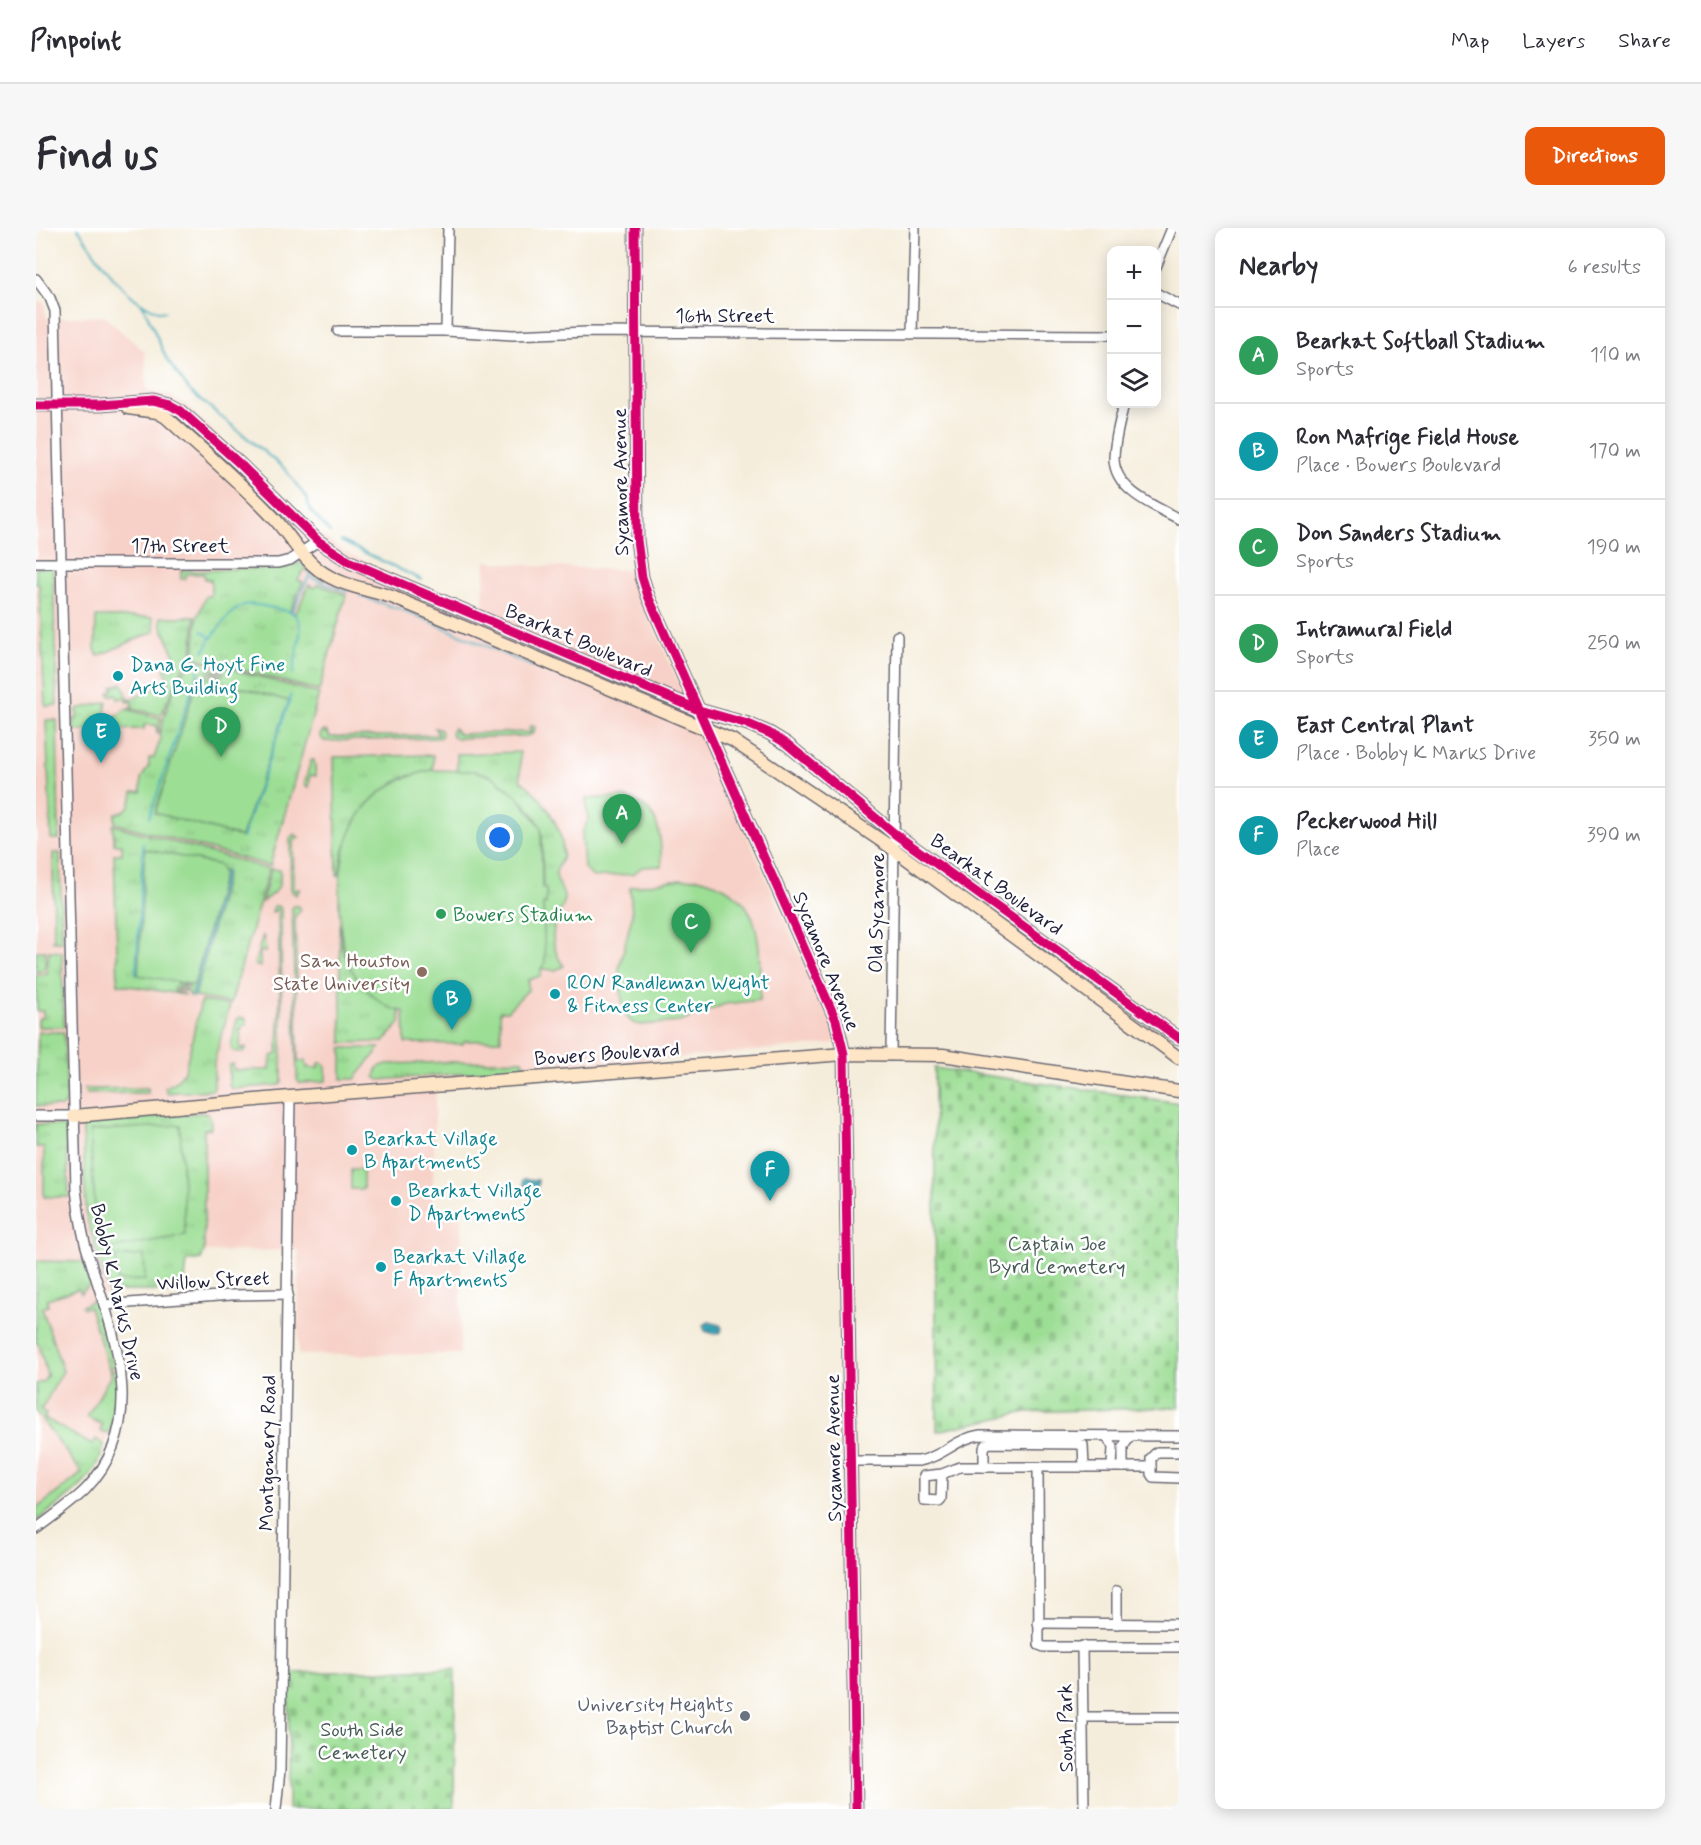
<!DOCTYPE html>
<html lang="en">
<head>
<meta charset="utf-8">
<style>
  body { margin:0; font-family:Mynerve,sans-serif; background:#f7f7f7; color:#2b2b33 }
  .controls { position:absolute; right:18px; top:18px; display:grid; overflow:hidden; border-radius:12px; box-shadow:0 3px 15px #0003 }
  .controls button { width:54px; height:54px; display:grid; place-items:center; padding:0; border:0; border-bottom:2px solid #e1e1e2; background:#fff; color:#2b2b33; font:30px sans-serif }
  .you { position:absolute; left:464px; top:610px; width:21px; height:21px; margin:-15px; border:4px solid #fff; border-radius:50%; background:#1a73e8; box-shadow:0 0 0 9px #1a73e833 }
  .badge { display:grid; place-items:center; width:39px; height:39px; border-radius:50%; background:#ea580c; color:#fff; font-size:20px; font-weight:700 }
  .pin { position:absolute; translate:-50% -50px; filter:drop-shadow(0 2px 3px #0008) }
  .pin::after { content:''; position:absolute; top:32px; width:21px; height:18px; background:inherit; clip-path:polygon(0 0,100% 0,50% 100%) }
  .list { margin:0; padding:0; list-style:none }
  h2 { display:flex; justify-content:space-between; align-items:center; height:78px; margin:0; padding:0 24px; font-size:26px }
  h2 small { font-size:20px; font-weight:400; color:#7c7c81 }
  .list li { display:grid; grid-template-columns:39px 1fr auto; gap:18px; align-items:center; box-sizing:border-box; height:96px; padding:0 24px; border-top:2px solid #e1e1e2 }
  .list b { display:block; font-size:22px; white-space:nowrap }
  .list p { margin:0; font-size:20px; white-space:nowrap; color:#7c7c81 }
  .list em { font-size:20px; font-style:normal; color:#7c7c81 }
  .icon { flex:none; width:33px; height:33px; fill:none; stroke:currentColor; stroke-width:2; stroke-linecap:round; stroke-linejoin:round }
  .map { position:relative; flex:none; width:1143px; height:1581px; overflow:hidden; border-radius:12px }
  header { display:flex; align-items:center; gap:36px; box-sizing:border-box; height:84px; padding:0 30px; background:#fff; border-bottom:2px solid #e1e1e2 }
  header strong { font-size:28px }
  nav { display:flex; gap:33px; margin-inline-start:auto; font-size:21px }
  .intro { display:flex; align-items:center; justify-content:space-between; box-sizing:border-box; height:144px; padding:0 36px }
  h1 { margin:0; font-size:42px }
  .button { padding:15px 27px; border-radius:12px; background:#ea580c; color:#fff; font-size:21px; font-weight:700 }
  main { display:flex; gap:36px; padding:0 36px }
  aside { flex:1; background:#fff; border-radius:12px; box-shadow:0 3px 15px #0003 }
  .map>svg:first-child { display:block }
  .built { fill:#f7d1c7 }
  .grass { fill:url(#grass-tufts); stroke:#608068; stroke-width:1.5 }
  .cemetery { fill:url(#cemetery-stones); stroke:#608068; stroke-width:1.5 }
  .pitch { fill:#9dde95; stroke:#608068; stroke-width:1.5 }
  .water { fill:url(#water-waves); stroke:#30667c; stroke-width:1.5 }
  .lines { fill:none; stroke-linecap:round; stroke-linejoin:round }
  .stream { stroke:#3daabc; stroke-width:2 }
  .street-casing { stroke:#6c6973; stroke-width:12 }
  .secondary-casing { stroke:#6c6973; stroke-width:15 }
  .street { stroke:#fff; stroke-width:9 }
  .secondary { stroke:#fde5c5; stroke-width:12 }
  .cycleway-casing { stroke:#fff; stroke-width:13 }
  .cycleway { stroke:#d6006c; stroke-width:9 }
  .culture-dot { fill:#0f9aa8; stroke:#fff; stroke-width:2 }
  .leisure-dot { fill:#2e9e5b; stroke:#fff; stroke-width:2 }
  .education-dot { fill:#8d6e63; stroke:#fff; stroke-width:2 }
  .worship-dot { fill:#6b7280; stroke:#fff; stroke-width:2 }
  .labels { text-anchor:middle; stroke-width:5; stroke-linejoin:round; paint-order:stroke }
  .street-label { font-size:20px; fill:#22223b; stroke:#fff }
  .culture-label { font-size:20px; fill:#0d838f; stroke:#fff; text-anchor:start }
  .leisure-label { font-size:20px; fill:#27864d; stroke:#fff; text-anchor:start }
  .education-label { font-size:20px; fill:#785e54; stroke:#fff; text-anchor:end }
  .park-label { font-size:20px; fill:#475a56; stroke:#fff }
  .worship-label { font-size:20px; fill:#5b616d; stroke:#fff; text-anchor:end }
</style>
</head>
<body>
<header>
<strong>Pinpoint</strong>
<nav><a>Map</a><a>Layers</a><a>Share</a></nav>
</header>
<div class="intro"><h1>Find us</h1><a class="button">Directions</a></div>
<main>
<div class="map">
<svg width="1143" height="1581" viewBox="0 0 1143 1581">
  <defs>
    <pattern id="grass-tufts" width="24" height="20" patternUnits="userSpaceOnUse" patternTransform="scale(1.5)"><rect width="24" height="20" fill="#9dde95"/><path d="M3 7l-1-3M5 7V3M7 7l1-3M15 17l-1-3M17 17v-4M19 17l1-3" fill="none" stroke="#87be81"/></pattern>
    <pattern id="cemetery-stones" width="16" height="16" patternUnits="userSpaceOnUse" patternTransform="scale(1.5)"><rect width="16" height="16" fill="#9dde95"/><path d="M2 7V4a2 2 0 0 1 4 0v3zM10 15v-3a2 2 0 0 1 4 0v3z" fill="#87be81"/></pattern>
    <pattern id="water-waves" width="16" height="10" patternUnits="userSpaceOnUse" patternTransform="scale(1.5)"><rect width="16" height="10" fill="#3daabc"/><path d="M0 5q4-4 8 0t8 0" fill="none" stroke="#338a9a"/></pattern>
  </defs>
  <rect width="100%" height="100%" fill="#fff"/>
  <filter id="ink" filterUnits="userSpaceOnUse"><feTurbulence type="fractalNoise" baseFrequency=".0167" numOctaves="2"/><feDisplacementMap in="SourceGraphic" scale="12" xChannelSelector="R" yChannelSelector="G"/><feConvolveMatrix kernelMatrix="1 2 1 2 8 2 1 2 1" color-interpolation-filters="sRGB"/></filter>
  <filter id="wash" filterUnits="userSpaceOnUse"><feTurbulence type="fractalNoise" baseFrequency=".008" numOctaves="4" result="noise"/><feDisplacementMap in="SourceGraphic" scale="24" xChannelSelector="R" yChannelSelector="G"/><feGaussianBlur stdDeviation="1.35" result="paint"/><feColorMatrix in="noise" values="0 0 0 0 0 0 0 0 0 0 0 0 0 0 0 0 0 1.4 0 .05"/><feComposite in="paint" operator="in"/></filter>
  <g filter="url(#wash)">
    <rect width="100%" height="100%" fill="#f5eddb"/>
    <path class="built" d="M0,74H8L11,90L68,88L109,124L111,163L134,167L148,175L277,301L308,323L378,356L446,384L450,333L498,338L594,342L599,357L801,808L800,813L795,816L400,852L396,987H426L424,1126L262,1127L263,1022L168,1024L149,1031L144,1058L75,1063L61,1070L77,1125L81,1153V1176L77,1195L66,1227L56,1244L0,1291Z"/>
    <g class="grass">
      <path d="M264,334L288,353L268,341L262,352L267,354L254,383L256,385H260L273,357L279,360L282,356L310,367L283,463L158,429L161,390L170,368H175V352L169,351L168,346H150L149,351H145V343L154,341L155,343C168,343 180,342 193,341C217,339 241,345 264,334Z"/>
      <path d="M13,339L17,342L21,477L9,478L3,356H0V340Z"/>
      <path d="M60,389H117L119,403L62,428L59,421Z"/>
      <path d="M125,389H159L156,429L148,438L125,487L92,480L97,478L95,473L91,474L89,469L82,471L80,466L74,468L73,464L77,463L76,459L86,455L93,472L134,454L128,441L141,434L125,396Z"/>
      <path d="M157,431L174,435V438L186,444L173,442V446L183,451L184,449L175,444L187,447L188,443L178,436L283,466L234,638L79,595V586C92,583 96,577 97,564H105V551L113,537V530H118L125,510L123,508C129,482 140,451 157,431Z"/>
      <path d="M71,474L66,500L89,481L125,490L121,506L120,497H108V501L38,503V491H41V481Z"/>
      <path d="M10,492H21L23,611H15Z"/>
      <path d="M496,498L499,499L498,505L491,508L420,510L417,509L415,504L418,500L422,506L495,504L493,499Z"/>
      <path d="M399,500L405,502L406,507L403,510L288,513L284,508L286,504L290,503L294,509L402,507Z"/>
      <path d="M484,524V552C506,567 527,599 527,626C527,634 519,638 520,647C521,656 529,663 528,673C528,679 523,684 521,690C514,706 517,725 528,738L520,742L504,741L508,700L507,676H510C503,651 509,626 505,601C501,584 465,551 449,546C440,543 430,544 421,542V526Z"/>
      <path d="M397,527V542L369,549L355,557L314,606L307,625L303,647H301L298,529Z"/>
      <path d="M275,532H278L280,548L274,547L273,559L269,557V553Z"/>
      <path d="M77,597L233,641L195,775L159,769L191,644L188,642L156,768H153V765L140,761L152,762L153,758L140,753V755L151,759H138V763L149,767L82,756L78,626H86V616H78Z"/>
      <path d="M258,606L263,609L257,614L258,662L264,661L260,667L255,663L254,611Z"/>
      <path d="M17,625H24L26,714L15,712H18Z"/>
      <path d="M235,641L244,642C245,664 240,662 226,674Z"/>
      <path d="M238,678H243L245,681L246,854L244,857L196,861L193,857V837L197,836L198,842H234L235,829L242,825L244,771L242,682L236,684Z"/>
      <path d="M258,678H262L265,682L259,688L262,834L270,832L271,840H283V835H287L290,838V853L264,855L261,852L256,680Z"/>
      <path d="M303,696C305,706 305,717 309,728C316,746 345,779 364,783V795L348,814L306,815Z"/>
      <path d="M227,707L230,724L224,723V739L219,737V734Z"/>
      <path d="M0,723H10L9,740L4,744H0Z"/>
      <path d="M13,723L26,724L28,799H2V791L7,789V783H1L0,748L11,745Z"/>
      <path d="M165,773L194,777L178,834V860L177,862L131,865L129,859L140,854L149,842Z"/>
      <path d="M205,789L210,791L211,796L205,800L204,821L210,819V821L208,824H198L195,818L201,792Z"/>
      <path d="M2,804H28L31,871L29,876L25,879L0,878Z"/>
      <path d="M306,820H344L319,851H306Z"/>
      <path d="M486,832L488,836L483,841L343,852L339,849L342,839L351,836Z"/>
      <path d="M112,860V865L50,866L48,861Z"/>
      <path d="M164,885H171L175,890V900L168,901V1024L165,1031L151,1033L149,1052L142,1055L141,1065H130L127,1061L124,1063H79L78,1070H74L50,987L47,900L48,896L53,894Z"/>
      <path d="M0,896L30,898L33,969H8V919H0Z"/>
      <path d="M0,1033L48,1034L54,1056L45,1065L43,1061L11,1071L12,1078L6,1080L27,1143L5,1182L10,1186L8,1190L56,1217L60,1211L68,1217C63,1252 26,1273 0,1293V1281L46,1245L0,1184V1156L7,1154L11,1147L3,1116L0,1115Z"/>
      <path d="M58,1072L78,1138L75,1140V1143L79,1142C82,1163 81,1185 73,1205L64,1203L66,1197L51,1189L75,1147L53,1079L48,1080L46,1078Z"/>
    </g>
    <g class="cemetery">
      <path d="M898,840L1143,875V1179L990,1184L901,1203Z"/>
      <path d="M419,1441L418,1581H252L253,1445Z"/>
    </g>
    <g class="pitch">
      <path d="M163,447L253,473L205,609L119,585Z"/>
      <path d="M395,542L437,543L449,546L458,550L482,569L505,599L506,660H510V676H507L509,735L505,741V748L492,752V762L471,783H464L465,812L428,813L427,816L369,815L368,783C356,783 345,775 336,767C308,743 304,710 303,676C303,640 307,605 331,577C348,557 371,548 395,542Z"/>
      <path d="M586,569C625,577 624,605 626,638L606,639L597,646L557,649L548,640L546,606L552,592L550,571Z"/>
      <path d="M109,621L183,637L187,646L158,757L102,747Z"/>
      <path d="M661,650C731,665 723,715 724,772L689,776L644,794L604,797L597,795L589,787L587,781L583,741L596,688L594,659L645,651Z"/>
      <path d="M144,897L149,1007L73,1021L66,1019L61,1012L54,903Z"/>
      <rect x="315" y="941" width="12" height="20"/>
      <path d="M108,1027L109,1052L81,1053L80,1029Z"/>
    </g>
    <g class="water">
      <path d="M489,951L502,952L501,963L496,962V959L488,958L487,952Z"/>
      <path d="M673,1094L684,1097L686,1100L685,1104L678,1106L669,1103L667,1097Z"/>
    </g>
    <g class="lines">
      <g class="stream">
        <path d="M42,0C59,27 95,82 129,84"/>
        <path d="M106,75L131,132L154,163L249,241L271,271L274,282L294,305"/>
        <path d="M305,313L386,352"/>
        <path d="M273,349L311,364"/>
        <path d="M324,368L375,385L498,439"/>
        <path d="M256,384L274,346"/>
        <path d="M166,403L175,410"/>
        <path d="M168,423C174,411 194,381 208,377C218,374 245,382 256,384C259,387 263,392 264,396C267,404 258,434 257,446"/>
        <path d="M113,590L163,441"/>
        <path d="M206,610L255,468"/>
        <path d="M100,747L107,616"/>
        <path d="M157,769L189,644"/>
      </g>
    </g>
  </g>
  <g filter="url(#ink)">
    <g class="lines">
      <defs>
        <g id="street">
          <path d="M1120,39L1136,0"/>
          <path d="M0,51L14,70L19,83L40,961C42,979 45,998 49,1015C72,1096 119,1188 50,1261C35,1276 17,1288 0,1301"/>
          <path d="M1120,65L1143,77"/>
          <path d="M302,103H410L477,107L551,104L1076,107"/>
          <path d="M410,103L412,0"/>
          <path d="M876,105L879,0"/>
          <path d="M1088,176C1084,193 1078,213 1078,231C1079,263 1119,278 1143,291"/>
          <path d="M0,335H242L254,332L282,313"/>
          <path d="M855,826L861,408"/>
          <path d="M0,888H38"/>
          <path d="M68,1077L195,1067L252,1066"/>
          <path d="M1071,1208L1077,1219L1076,1239"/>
          <path d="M1143,1224H1121L1115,1230V1246L1117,1249L1143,1250"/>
          <path d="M815,1233H883C906,1229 921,1210 944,1207L1143,1208"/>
          <path d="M948,1239V1220L951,1216L955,1215L1042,1216L1047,1217L1048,1239"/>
          <path d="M1002,1239L1003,1417L1008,1419H1143"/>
          <path d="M1087,1239V1219L1094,1208"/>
          <path d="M906,1246L888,1248V1272L903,1273L905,1271L906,1246L924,1239H1115"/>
          <path d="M1081,1363V1396"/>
          <path d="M1002,1395L1143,1396"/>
          <path d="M1046,1418L1048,1581"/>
          <path d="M1047,1489H1143"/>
          <path d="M240,1581L244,1542L254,869"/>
        </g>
        <g id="secondary">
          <path d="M599,0L601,312L606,349L612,368L800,792L808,826L820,1581"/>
          <path d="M0,177H64L117,173L134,177L145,183L205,237L282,313L314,334L663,482L712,496L733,505L751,516L859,606L1143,810"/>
          <path d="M92,180L121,184L130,189C165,221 202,252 235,287C252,304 263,327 283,342C304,358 332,361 356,369L696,512L859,622L1143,830"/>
          <path d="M38,888L254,869L808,826L907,827L1143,863"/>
        </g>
      </defs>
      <use href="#street" class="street-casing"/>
      <use href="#secondary" class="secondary-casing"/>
      <use href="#street" class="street"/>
      <use href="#secondary" class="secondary"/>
      <defs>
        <g id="cycleway">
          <path d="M599,0L601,312L606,349L612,368L800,792L808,826L820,1581"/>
          <path d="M0,177H64L117,173L134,177L145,183L205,237L282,313L314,334L663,482L712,496L733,505L751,516L859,606L1143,810"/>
        </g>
      </defs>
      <use href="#cycleway" class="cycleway-casing"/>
      <use href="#cycleway" class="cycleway"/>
    </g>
  </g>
  <g class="culture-dot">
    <circle cx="82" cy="448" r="6"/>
    <circle cx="519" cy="766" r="6"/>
    <circle cx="316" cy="922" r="6"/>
    <circle cx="360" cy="973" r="6"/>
    <circle cx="345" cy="1039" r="6"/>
  </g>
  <circle class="leisure-dot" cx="405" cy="686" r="6"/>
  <circle class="education-dot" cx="386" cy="744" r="6"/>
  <circle class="worship-dot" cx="709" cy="1488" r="6"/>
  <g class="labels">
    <g class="street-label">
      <text x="689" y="94">16th Street</text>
      <text transform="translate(584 254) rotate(-91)" y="7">Sycamore Avenue</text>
      <text x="144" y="324">17th Street</text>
      <text transform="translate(543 412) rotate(23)" y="7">Bearkat Boulevard</text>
      <text transform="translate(961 656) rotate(36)" y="7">Bearkat Boulevard</text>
      <text transform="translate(840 685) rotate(-89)" y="7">Old Sycamore</text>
      <text transform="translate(791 733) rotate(68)" y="7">Sycamore Avenue</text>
      <text transform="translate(571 825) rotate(-4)" y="7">Bowers Boulevard</text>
      <text transform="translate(177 1052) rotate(-3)" y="7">Willow Street</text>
      <text transform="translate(82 1064) rotate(77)" y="7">Bobby K Marks Drive</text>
      <text transform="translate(797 1220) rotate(-91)" y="7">Sycamore Avenue</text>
      <text transform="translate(231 1225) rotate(-89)" y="7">Montgomery Road</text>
      <text transform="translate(1029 1500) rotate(-91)" y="7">South Park</text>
    </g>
    <g class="culture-label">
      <text x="94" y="443">Dana G. Hoyt Fine<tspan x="94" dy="23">Arts Building</tspan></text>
      <text x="531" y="761">RON Randleman Weight<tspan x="531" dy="23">&amp; Fitness Center</tspan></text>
      <text x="328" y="917">Bearkat Village<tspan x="328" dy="23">B Apartments</tspan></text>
      <text x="372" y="969">Bearkat Village<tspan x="372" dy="23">D Apartments</tspan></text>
      <text x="357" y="1035">Bearkat Village<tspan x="357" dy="23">F Apartments</tspan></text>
    </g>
    <g class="leisure-label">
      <text x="417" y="693">Bowers Stadium</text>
    </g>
    <g class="education-label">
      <text x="374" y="739">Sam Houston<tspan x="374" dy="23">State University</tspan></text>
    </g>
    <g class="park-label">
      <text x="1021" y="1022">Captain Joe<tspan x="1021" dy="23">Byrd Cemetery</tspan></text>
      <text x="326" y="1508">South Side<tspan x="326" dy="23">Cemetery</tspan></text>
    </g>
    <g class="worship-label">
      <text x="697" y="1483">University Heights<tspan x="697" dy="23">Baptist Church</tspan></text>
    </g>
  </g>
</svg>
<div class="controls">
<button>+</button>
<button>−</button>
<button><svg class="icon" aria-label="layers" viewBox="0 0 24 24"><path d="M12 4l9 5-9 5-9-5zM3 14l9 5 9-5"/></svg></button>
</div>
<div class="you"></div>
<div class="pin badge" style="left:586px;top:616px;background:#2e9e5b">A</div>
<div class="pin badge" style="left:416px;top:802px;background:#0f9aa8">B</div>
<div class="pin badge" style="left:655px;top:725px;background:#2e9e5b">C</div>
<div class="pin badge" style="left:185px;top:529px;background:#2e9e5b">D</div>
<div class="pin badge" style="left:65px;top:535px;background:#0f9aa8">E</div>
<div class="pin badge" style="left:734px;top:973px;background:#0f9aa8">F</div>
</div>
<aside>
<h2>Nearby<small>6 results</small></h2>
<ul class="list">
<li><span class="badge" style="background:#2e9e5b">A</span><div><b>Bearkat Softball Stadium</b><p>Sports</p></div><em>110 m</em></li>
<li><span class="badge" style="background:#0f9aa8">B</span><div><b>Ron Mafrige Field House</b><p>Place · Bowers Boulevard</p></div><em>170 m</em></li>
<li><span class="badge" style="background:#2e9e5b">C</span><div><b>Don Sanders Stadium</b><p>Sports</p></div><em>190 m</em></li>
<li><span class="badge" style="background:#2e9e5b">D</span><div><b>Intramural Field</b><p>Sports</p></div><em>250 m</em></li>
<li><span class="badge" style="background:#0f9aa8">E</span><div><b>East Central Plant</b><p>Place · Bobby K Marks Drive</p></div><em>350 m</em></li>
<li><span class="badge" style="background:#0f9aa8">F</span><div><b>Peckerwood Hill</b><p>Place</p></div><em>390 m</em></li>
</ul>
</aside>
</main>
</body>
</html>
